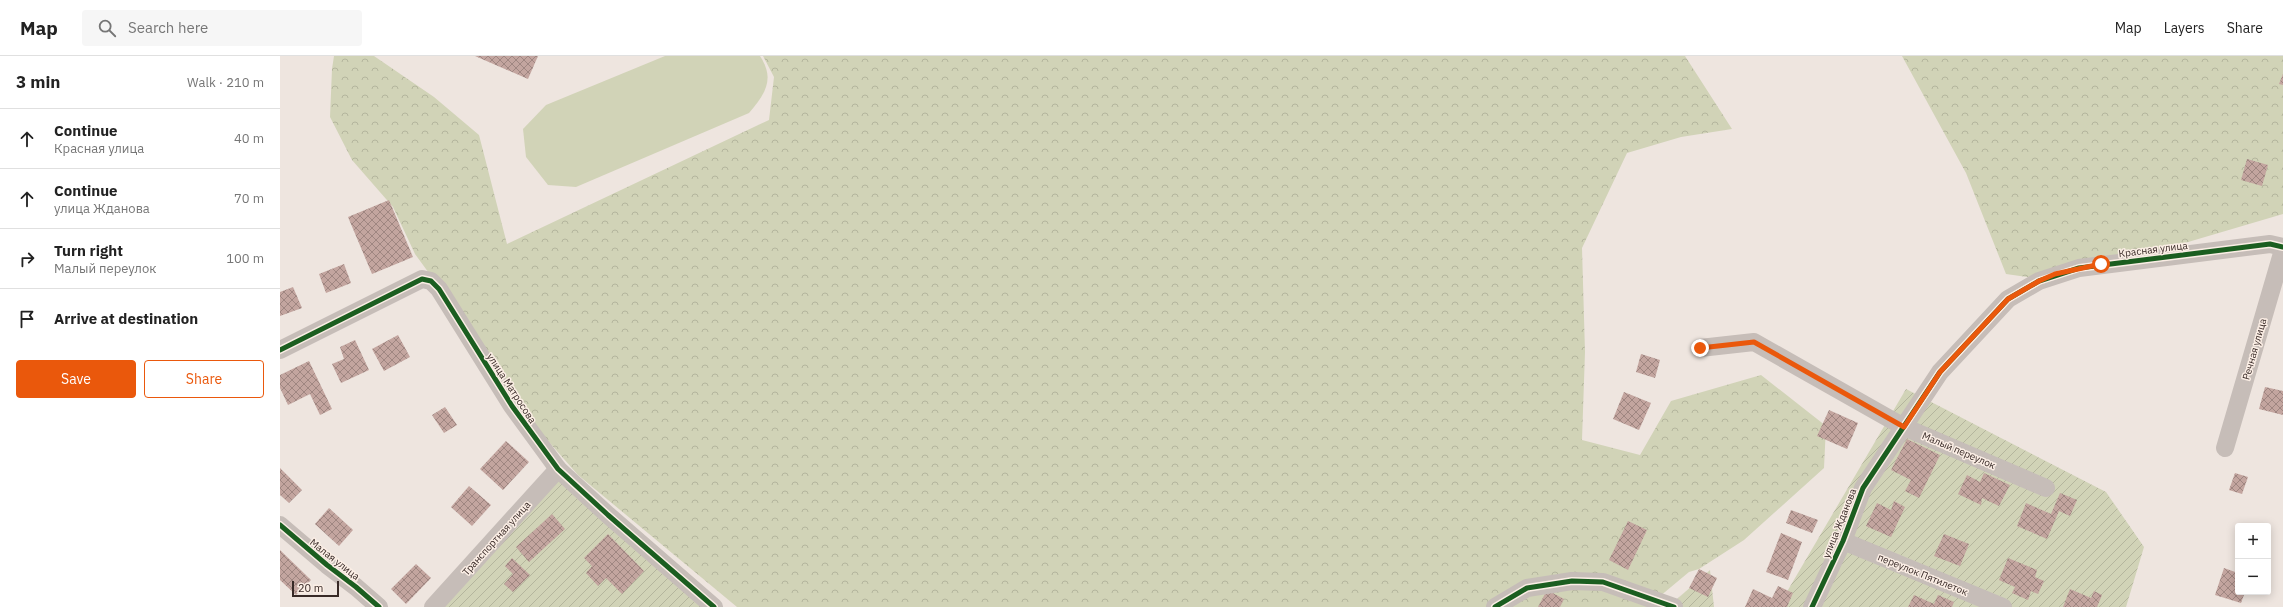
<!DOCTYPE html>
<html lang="en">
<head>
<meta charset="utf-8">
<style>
  body { margin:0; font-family:"IBM Plex Sans",sans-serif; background:#f6f6f6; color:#222 }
  .controls { position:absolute; right:12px; bottom:12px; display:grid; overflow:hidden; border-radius:4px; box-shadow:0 2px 10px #0003 }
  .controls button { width:36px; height:36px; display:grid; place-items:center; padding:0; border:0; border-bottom:1px solid #e0e0e0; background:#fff; color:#222; font:20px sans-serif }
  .scale { position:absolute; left:12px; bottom:10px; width:47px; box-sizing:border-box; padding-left:4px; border:2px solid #372926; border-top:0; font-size:11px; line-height:14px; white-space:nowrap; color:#372926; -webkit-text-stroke:3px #fbeee5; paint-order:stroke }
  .stop { position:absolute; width:12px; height:12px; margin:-9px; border:3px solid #ea580c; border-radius:50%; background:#fff }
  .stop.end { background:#ea580c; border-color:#fff; box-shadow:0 1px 4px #0008 }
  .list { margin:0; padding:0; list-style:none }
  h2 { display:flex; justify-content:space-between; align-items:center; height:52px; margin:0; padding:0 16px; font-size:17px }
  h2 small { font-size:13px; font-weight:400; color:#767676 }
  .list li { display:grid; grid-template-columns:26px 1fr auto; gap:12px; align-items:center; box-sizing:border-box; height:60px; padding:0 16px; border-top:1px solid #e0e0e0 }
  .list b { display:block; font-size:15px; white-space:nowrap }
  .list p { margin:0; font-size:13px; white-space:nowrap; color:#767676 }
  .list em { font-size:13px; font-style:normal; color:#767676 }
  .actions { display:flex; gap:8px; padding:12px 16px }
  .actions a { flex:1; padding:9px 0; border:1px solid #ea580c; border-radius:4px; text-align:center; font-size:14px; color:#ea580c }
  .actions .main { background:#ea580c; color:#fff }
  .icon { flex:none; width:22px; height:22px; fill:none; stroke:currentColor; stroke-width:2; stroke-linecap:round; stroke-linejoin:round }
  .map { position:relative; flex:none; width:2003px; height:551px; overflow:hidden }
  header { display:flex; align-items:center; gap:24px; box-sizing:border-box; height:56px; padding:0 20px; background:#fff; border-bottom:1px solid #e0e0e0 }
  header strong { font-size:19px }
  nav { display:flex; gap:22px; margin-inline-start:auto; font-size:14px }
  .search { width:280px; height:36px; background:#f6f6f6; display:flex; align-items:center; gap:10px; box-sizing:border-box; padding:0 14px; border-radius:4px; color:#767676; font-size:15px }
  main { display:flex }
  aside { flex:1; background:#fff }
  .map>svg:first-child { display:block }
  .forest { fill:url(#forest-crowns) }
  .garden { fill:url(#garden-furrows) }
  .pitch { fill:#d1d3b7 }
  .building { fill:url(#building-cross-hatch) }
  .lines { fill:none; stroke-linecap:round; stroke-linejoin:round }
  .minor { stroke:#c6bdb8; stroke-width:18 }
  .cycleway-casing { stroke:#fbeee5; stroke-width:8 }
  .cycleway { stroke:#1b5e20; stroke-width:5 }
  .route { stroke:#ea580c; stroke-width:5 }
  .labels { text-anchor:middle; stroke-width:3; stroke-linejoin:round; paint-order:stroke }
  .street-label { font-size:10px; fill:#372926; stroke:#fbeee5 }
</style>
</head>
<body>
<header>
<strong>Map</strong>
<div class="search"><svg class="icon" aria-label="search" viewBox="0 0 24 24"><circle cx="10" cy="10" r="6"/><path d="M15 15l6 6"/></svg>Search here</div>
<nav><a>Map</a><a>Layers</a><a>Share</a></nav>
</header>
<main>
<aside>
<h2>3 min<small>Walk · 210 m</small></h2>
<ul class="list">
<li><svg class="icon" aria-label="ahead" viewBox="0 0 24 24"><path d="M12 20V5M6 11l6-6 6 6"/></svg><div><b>Continue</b><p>Красная улица</p></div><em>40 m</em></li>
<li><svg class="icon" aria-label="ahead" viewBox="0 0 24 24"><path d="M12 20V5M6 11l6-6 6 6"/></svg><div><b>Continue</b><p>улица Жданова</p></div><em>70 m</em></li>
<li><svg class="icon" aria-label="right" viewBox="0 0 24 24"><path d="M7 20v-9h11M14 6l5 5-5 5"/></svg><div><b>Turn right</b><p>Малый переулок</p></div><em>100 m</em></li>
<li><svg class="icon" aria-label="arrive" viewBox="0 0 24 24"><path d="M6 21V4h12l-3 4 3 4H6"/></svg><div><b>Arrive at destination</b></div></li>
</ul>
<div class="actions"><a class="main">Save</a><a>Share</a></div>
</aside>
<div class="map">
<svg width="2003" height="551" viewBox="0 0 2003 551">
  <defs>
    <pattern id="forest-crowns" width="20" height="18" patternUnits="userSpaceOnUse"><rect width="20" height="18" fill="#d1d3b7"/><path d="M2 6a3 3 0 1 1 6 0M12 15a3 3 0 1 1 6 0" fill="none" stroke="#b4b59d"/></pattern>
    <pattern id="garden-furrows" width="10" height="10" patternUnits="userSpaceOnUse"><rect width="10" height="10" fill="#d1d3b7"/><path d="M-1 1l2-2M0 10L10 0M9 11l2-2" fill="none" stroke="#b4b59d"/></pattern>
    <pattern id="building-cross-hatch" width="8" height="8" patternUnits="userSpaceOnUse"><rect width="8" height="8" fill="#c3a59f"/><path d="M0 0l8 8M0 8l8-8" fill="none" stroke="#9f8681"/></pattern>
  </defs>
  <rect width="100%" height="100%" fill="#eee5df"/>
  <g class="forest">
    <path d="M54,0H94L154,41L199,79L227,188L489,64L494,21L483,0H1405L1452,73L1401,81L1347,97L1302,192L1305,296L1302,384L1360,399L1391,345L1481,319L1546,370L1544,412L1464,484L1419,513L1409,516L1367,551H457L298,419L233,345L189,272L135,198L113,151L72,104L50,61L52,13Z"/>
    <path d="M1622,0H2003V158L1776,225L1726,218L1686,117Z"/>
  </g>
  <g class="garden">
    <path d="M1626,333L1826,436L1864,491L1846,551H1498Z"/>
    <path d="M276,418L428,551H163Z"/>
    <path d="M1430,514L1434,551H1388Z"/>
  </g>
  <path class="pitch" d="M385,0H480C496,24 484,39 469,57L296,131L268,129L246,101L243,73L266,49Z"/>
  <g class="building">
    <path d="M195,0H258L248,23Z"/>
    <path d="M2003,18V29L1999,28Z"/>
    <path d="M1967,103L1988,109L1982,130L1961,124Z"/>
    <path d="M109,144L133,201L92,218L68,161Z"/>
    <path d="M64,208L71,227L46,237L39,218Z"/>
    <path d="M13,231L22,252L0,260V236Z"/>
    <path d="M118,279L130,301L104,315L92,293Z"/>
    <path d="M75,284L89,314L61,327L52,308L64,303L60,291Z"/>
    <path d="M1361,298L1380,304L1375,322L1356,316Z"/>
    <path d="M29,305L52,353L40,359L30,338L8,349L0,332V319Z"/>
    <path d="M1985,331L2003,335V359L1979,353Z"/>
    <path d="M1344,336L1371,347L1359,374L1333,363Z"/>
    <path d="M165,351L177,369L164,377L152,359Z"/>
    <path d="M1549,354L1578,367L1567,393L1537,380Z"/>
    <path d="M1627,383L1660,399L1639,442L1625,435L1631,424L1611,414Z"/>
    <path d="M226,385L249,406L223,434L200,413Z"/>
    <path d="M0,412L22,434L9,447L0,439Z"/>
    <path d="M1704,417L1730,429L1719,450L1702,442L1701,449L1678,438L1687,419L1700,426Z"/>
    <path d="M1955,417L1968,421L1962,438L1949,434Z"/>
    <path d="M189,430L211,449L192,470L171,451Z"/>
    <path d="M1780,437L1797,444L1790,460L1779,455L1767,483L1737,470L1746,447L1771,458Z"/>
    <path d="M1614,445L1625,451L1611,481L1586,470L1597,447L1611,454Z"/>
    <path d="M49,452L73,474L59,490L35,468Z"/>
    <path d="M1511,454L1538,464L1532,477L1506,467Z"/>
    <path d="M272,458L285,473L249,506L236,491Z"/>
    <path d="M1348,465L1367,474L1348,514L1329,504Z"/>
    <path d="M1501,477L1522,486L1508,524L1486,516Z"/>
    <path d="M328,478L364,515L342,538L326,522L318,530L306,517L312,510L304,502Z"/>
    <path d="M1664,478L1689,488L1680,510L1654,500Z"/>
    <path d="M0,494L31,524L16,539L0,524Z"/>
    <path d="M232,502L250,519L233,536L224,528L233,518L225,510Z"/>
    <path d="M1728,502L1757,514L1755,521L1764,525L1758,538L1751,535L1748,544L1732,537L1735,531L1719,524Z"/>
    <path d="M136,508L151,522L126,548L111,533Z"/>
    <path d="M1944,512L1958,517V536H1965L1961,547L1935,539Z"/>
    <path d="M1419,513L1437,522L1428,541L1409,532Z"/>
    <path d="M1498,530L1513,537L1507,551H1465L1473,533L1492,542Z"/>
    <path d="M1790,533L1811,542L1814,535L1822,539L1817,551H1783Z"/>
    <path d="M1267,534L1284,543L1280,551H1258Z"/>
    <path d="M1634,539L1654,548L1658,539L1674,546L1672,551H1628Z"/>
  </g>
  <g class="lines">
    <g class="minor">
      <path d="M1420,292L1474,286L1624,371L1766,432"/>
      <path d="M0,294L142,223L151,225L159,233L232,350L278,413L328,459L434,551"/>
      <path d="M1945,392L2003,194"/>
      <path d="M0,469L47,509L76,531L99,551"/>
      <path d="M1563,485L1723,551"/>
      <path d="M153,551L278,413"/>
      <path d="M1215,551L1247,532L1292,525L1323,526L1394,551"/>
      <path d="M1532,551L1563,485L1583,432L1660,316L1728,243L1759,225L1799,212L1990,188L2003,191"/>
    </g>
    <defs>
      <g id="cycleway">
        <path d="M0,294L142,223L151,225L159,233L232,350L278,413L328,459L434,551"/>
        <path d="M0,469L47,509L76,531L99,551"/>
        <path d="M1215,551L1247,532L1292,525L1323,526L1394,551"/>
        <path d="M1532,551L1563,485L1583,432L1660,316L1728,243L1759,225L1799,212L1990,188L2003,191"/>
      </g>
    </defs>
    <use href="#cycleway" class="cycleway-casing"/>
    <use href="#cycleway" class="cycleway"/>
  </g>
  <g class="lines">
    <path class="route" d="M1420,292L1474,286L1624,371L1660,316L1728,243L1759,225L1775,218L1821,208"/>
  </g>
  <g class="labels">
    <g class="street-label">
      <text transform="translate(1873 193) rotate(-7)" y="4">Красная улица</text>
      <text transform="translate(1974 293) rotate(-74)" y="4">Речная улица</text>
      <text transform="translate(232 332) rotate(57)" y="4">улица Матросова</text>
      <text transform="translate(1679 394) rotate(23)" y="4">Малый переулок</text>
      <text transform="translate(1559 467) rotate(-68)" y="4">улица Жданова</text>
      <text transform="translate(216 482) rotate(-48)" y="4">Транспортная улица</text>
      <text transform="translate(55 503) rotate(38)" y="4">Малая улица</text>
      <text transform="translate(1643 518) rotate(22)" y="4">переулок Пятилеток</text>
    </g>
  </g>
</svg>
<div class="controls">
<button>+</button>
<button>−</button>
</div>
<div class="scale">20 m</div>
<div class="stop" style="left:1821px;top:208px"></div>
<div class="stop end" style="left:1420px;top:292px"></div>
</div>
</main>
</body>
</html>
